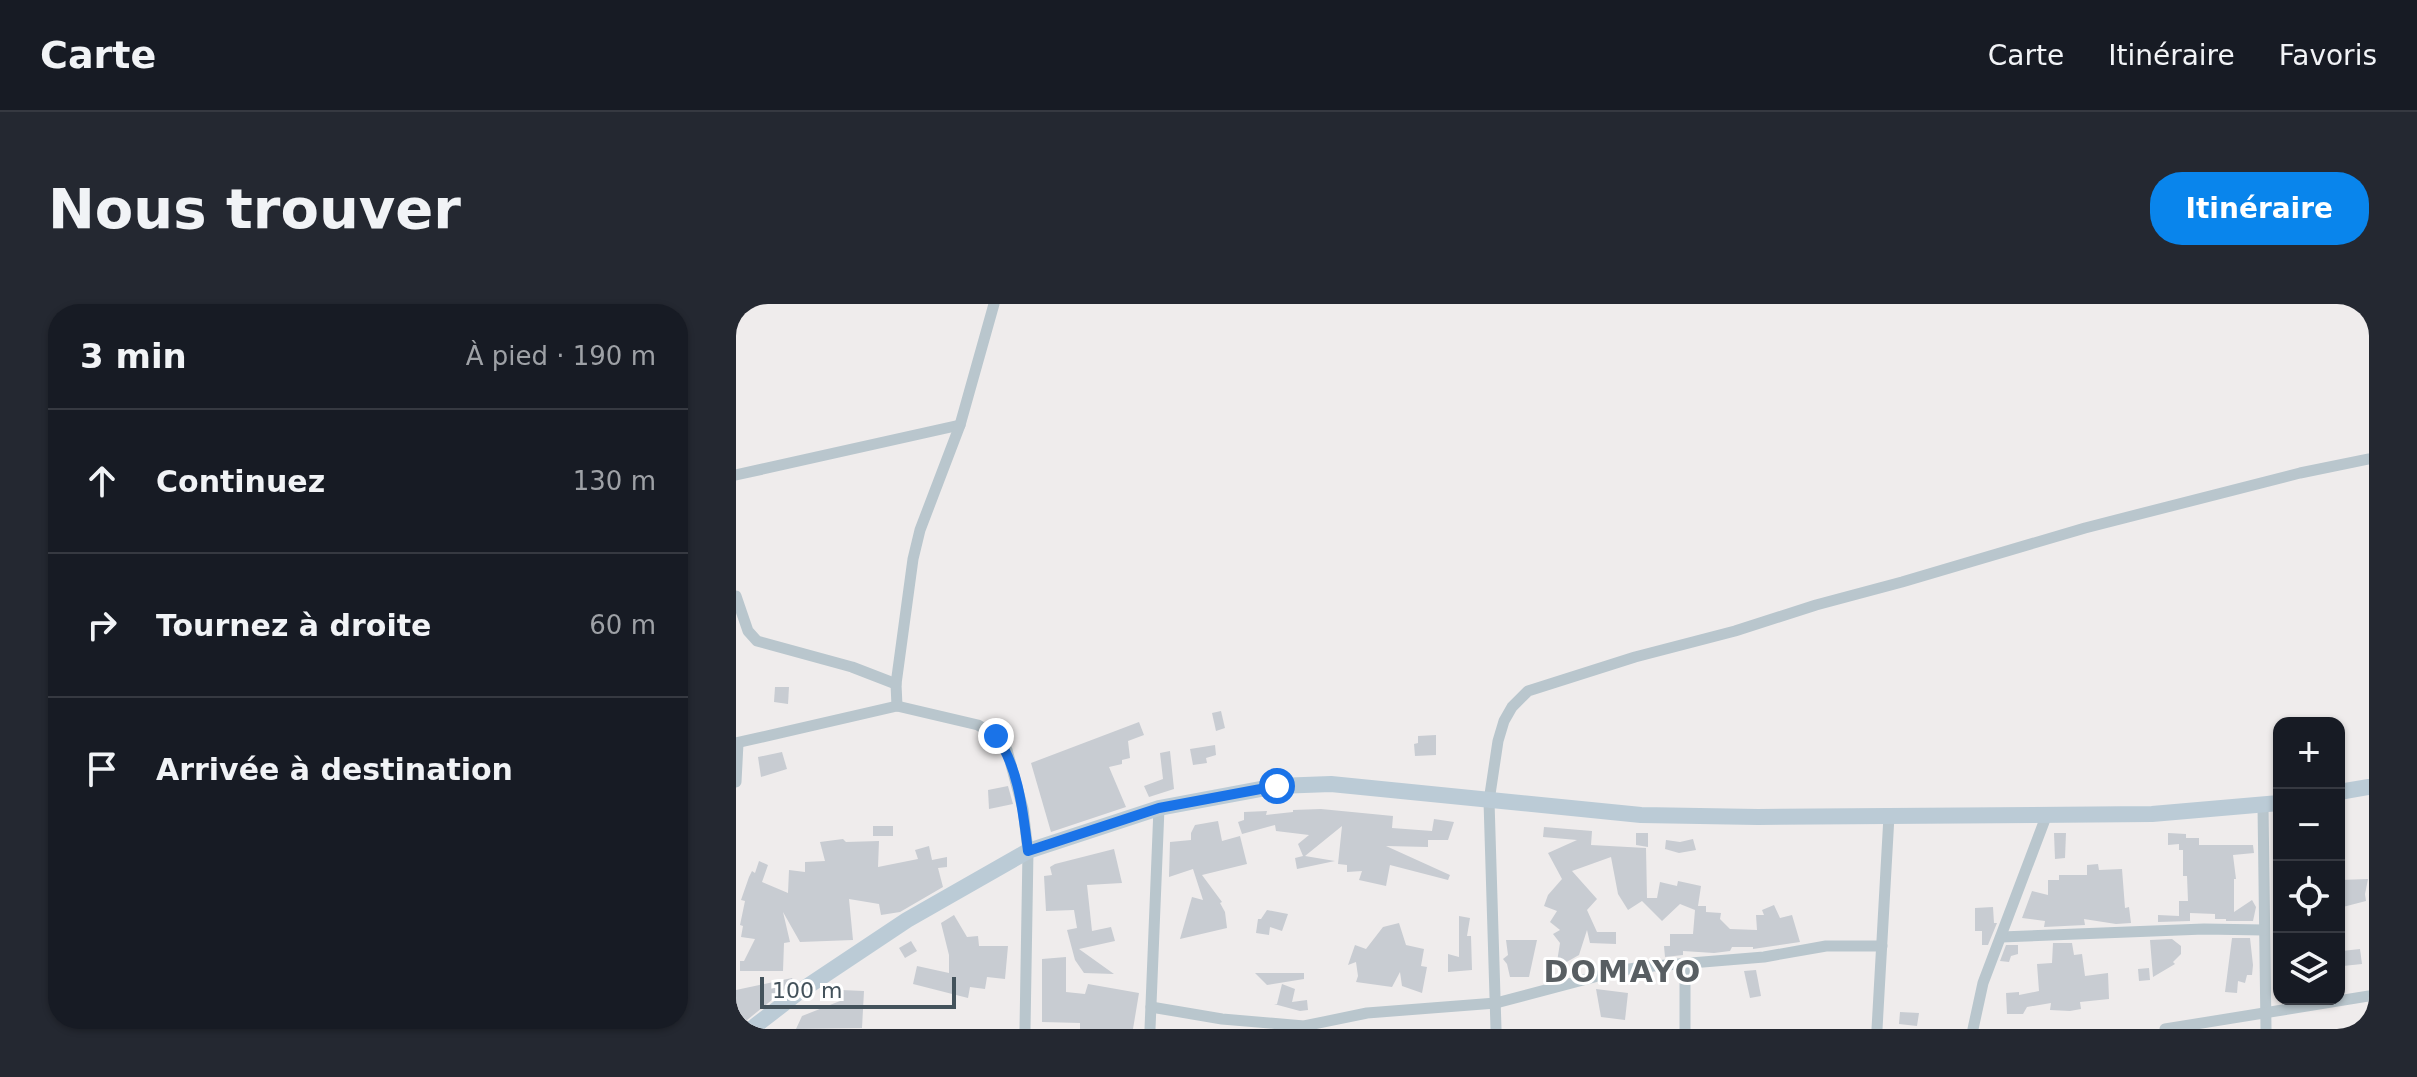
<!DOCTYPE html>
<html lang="fr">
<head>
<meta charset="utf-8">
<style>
  body { margin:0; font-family:"DejaVu Sans",sans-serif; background:#242831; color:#f1f3f6 }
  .controls { position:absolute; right:24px; bottom:24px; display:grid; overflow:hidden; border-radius:16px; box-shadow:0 2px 6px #0004 }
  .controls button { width:72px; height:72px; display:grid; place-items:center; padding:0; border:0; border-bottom:2px solid #363941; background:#171b24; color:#f1f3f6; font:40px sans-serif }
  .scale { position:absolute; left:24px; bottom:20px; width:196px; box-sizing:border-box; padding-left:8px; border:4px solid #43525b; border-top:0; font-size:22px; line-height:28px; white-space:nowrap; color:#43525b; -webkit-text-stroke:6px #fff; paint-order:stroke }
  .stop { position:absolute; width:24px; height:24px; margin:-18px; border:6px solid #1a73e8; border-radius:50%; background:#fff }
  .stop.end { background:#1a73e8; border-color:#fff; box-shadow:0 2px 8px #0008 }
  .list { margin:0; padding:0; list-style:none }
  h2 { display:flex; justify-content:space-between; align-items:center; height:104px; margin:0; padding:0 32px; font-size:34px }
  h2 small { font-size:26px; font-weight:400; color:#9ea1a6 }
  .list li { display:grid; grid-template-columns:52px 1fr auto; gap:24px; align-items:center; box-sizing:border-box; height:144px; padding:0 32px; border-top:2px solid #363941 }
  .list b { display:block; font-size:30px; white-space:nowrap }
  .list em { font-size:26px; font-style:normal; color:#9ea1a6 }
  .icon { flex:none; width:44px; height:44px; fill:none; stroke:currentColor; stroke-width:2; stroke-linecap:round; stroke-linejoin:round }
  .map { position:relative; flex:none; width:1633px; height:725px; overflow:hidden; border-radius:32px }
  header { display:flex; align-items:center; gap:48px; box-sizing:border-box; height:112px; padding:0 40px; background:#171b24; border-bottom:2px solid #363941 }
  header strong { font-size:38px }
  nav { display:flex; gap:44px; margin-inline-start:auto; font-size:28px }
  .intro { display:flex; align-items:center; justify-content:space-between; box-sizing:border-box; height:192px; padding:0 48px }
  h1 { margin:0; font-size:56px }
  .button { padding:20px 36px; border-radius:32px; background:#0985ec; color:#fff; font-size:28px; font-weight:700 }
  main { display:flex; gap:48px; padding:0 48px }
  aside { flex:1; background:#171b24; border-radius:32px; box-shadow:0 2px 6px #0004 }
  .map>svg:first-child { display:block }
  .building { fill:#c8ccd2 }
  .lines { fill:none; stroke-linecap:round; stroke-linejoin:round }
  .street { stroke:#b9c6cd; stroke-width:11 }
  .secondary { stroke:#bbcbd6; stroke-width:16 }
  .route { stroke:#1a73e8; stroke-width:10 }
  .labels { text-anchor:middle; stroke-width:6; stroke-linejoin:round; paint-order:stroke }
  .district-label { font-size:30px; font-weight:bold; letter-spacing:2px; fill:#585e62; stroke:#fff }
</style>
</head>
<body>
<header>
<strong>Carte</strong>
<nav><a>Carte</a><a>Itinéraire</a><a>Favoris</a></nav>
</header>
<div class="intro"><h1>Nous trouver</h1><a class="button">Itinéraire</a></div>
<main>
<aside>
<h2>3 min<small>À pied · 190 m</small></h2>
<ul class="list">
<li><svg class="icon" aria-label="ahead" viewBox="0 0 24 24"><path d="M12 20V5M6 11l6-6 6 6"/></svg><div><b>Continuez</b></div><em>130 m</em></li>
<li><svg class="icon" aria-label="right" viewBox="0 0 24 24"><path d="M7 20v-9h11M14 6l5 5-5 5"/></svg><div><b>Tournez à droite</b></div><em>60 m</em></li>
<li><svg class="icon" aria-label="arrive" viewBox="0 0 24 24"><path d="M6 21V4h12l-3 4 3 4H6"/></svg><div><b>Arrivée à destination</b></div></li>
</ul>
</aside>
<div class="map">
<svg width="1633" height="725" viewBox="0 0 1633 725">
  <rect width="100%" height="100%" fill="#efecec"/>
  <g class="building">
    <path d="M39,383H53L52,400L38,398Z"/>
    <path d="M485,407L489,424L480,427L476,409Z"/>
    <path d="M403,418L408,431L392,437L394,454L386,456V460L373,463L390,503L315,528L295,459Z"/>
    <path d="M700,431V451L679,452L678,440L682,439V432Z"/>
    <path d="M479,441L480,451L470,454L471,459L457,461L454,445Z"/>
    <path d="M434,447L438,485L413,493L408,482L427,475L424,449Z"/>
    <path d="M46,448L51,465L25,473L22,453Z"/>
    <path d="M272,482L277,500L253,505L252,486Z"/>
    <path d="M585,505L657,512L656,524L696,527L698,515L718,518L712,536H692V543L650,542L714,571L712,576L654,561L650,582L623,576L626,567L611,568V561L602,560L606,522L569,552L599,557L561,565L559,554L567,552L562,540L573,531L540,527L539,521L506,530L502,518L508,516V508L531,507L530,511L557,508V506Z"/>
    <path d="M482,517L486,537L504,532L511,560L466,571L486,598L484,599L489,608L491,624L444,635L456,593L467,596L457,565L433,573L434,538L455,536V529L459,521Z"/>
    <rect x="137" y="522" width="20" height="10"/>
    <path d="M808,523L856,527L855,541L910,544L911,594H921L924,578L941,582L942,577L965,582L962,602H970V608L985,609L984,615L994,625L1021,626L1020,611H1028L1026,606L1038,601L1044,614L1056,611L1064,638L1017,645V643H996L994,647L978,649L947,647V651L929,653L928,642H934V630H957L959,606L944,600L926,617L906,597L892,606L882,590L875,553L836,567L861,595L851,606L861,628H880V640L854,639L851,626L843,651L820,664L824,639L817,630L824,626L814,618L821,607L808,602L812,591L826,575L812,549L841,536L807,533Z"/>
    <path d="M900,529H912V543L900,541Z"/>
    <path d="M1318,529H1330L1329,554L1319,555Z"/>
    <path d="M1432,529L1450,530V534H1463V541H1517L1518,549L1497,551L1500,575H1498V608L1516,596L1520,603L1517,617H1490V615H1479V610L1454,609V617L1422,618V611L1443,612V597H1452L1451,572H1447V546H1443V540L1432,541Z"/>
    <path d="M107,535L110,538L143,537L142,563L182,555L179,546L193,542L196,556L211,553V563L202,564L207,583L164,608L145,611L143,600L113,595L117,636L64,638L47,608L54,638L48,639L47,667H4V657H8L19,635L5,633L7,622L4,621L9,597L5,596L13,573L16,567L19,569L23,557L32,561L26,578L52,589L53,566L69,568V558L89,557L84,538Z"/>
    <path d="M957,535L960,546L943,549L929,545L930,536L944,538Z"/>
    <path d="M378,545L386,579L351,581L356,627L375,623L379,637L343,645L378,670L348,669L339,656L331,626L341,624L338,606L310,607L308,572L316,571L314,563L319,560Z"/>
    <path d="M1362,560L1363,566L1386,565L1389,604L1393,603L1395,619L1380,620L1348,615L1349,621L1308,623L1309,617L1286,614L1296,587L1312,591V576H1323V571H1351V561Z"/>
    <path d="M1632,575L1629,590L1630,597L1603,604V576Z"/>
    <path d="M1257,603L1258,619H1261L1252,641H1246V627H1239V604Z"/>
    <path d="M531,606L552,610L546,627L534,623L533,631L520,629L522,615H525Z"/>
    <path d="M218,611L231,633L242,632L243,642H272L269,675L251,673L249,685L234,683L232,694L177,680L181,662L213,669V651L205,619Z"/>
    <path d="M723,612L734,614L731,632H735L736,666L712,668V650L723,653Z"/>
    <path d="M663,619L670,641L688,645L685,662L691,663L686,689L666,682L664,668L656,683L620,678L622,672L620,658L612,661L619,641L630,645L647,623Z"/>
    <path d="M1496,634H1514L1517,661L1516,671H1511L1509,679L1502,677L1501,689L1489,688Z"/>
    <path d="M1436,635L1445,642V650L1437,658L1439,660L1417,673L1414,636Z"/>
    <path d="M770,636H801L793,673H774L771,660L767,655L772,651Z"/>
    <path d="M175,637L181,647L169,654L163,644Z"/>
    <path d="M1317,639H1336L1338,651L1346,650L1349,672L1372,669L1373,695L1344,698L1345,705L1334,707L1314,706L1315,699L1291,703L1287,710H1271L1270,689L1283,688V691L1303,687L1301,660L1316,659Z"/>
    <path d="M1270,641H1282V650L1275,652L1273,658L1264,657Z"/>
    <path d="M1624,645L1626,660L1607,662L1606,647Z"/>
    <path d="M330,653V688L349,690L352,680L403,689L397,725H344V719L306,718V655Z"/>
    <path d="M1413,664L1414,676L1403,677L1402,665Z"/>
    <path d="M1020,666L1025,692L1014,694L1008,667Z"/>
    <path d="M519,669H568V675L531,681Z"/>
    <path d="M56,674L58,678L0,725V686Z"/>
    <path d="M546,680L559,685L556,698L571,696L572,706L564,707L538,700H541Z"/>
    <path d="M860,685L892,689L889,716L865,713Z"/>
    <path d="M105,686L128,687L126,724L60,725L66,712L104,697Z"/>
    <path d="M1164,708L1183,709L1181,722L1163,720Z"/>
  </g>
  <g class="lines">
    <g class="street">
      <path d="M0,171L224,121"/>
      <path d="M0,292L12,327L21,337L116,363L160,380"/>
      <path d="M161,402L160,380L177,255L184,226L224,121L258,0"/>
      <path d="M0,439L161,402L242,421L260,432L271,446L287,505L292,547L289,725"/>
      <path d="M0,478L2,439"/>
      <path d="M1527,502L1530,725"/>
      <path d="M1265,633L1468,625L1528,626"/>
      <path d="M949,659V725"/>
      <path d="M415,703L486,715L568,722L631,709L760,699L881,667L906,663L1028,653L1090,642H1146"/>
      <path d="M414,725L423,504"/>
      <path d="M760,725L753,497L762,437L768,417L776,403L792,387L899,353L999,327L1080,301L1166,278L1349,224L1564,169L1633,155"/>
      <path d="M1141,725L1153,512"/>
      <path d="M1237,725L1247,679L1311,510"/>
      <path d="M1429,725L1633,692"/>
    </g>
    <g class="secondary">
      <path d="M1603,488L1633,483"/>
      <path d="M15,725L63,688L171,616L292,547L423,504L541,482L595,480L905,511L1022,513L1416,510L1543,499"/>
    </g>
  </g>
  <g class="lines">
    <path class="route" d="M260,432C283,463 287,509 292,547L423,504L541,482"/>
  </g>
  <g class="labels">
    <g class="district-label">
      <text x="887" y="678">DOMAYO</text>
    </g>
  </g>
</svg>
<div class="controls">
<button>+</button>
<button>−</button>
<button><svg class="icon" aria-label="locate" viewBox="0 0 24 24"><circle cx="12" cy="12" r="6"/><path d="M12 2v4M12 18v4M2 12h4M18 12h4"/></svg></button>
<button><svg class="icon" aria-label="layers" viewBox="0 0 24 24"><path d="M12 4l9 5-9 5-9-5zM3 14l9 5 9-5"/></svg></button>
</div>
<div class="scale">100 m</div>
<div class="stop" style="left:541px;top:482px"></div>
<div class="stop end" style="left:260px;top:432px"></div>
</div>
</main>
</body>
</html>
